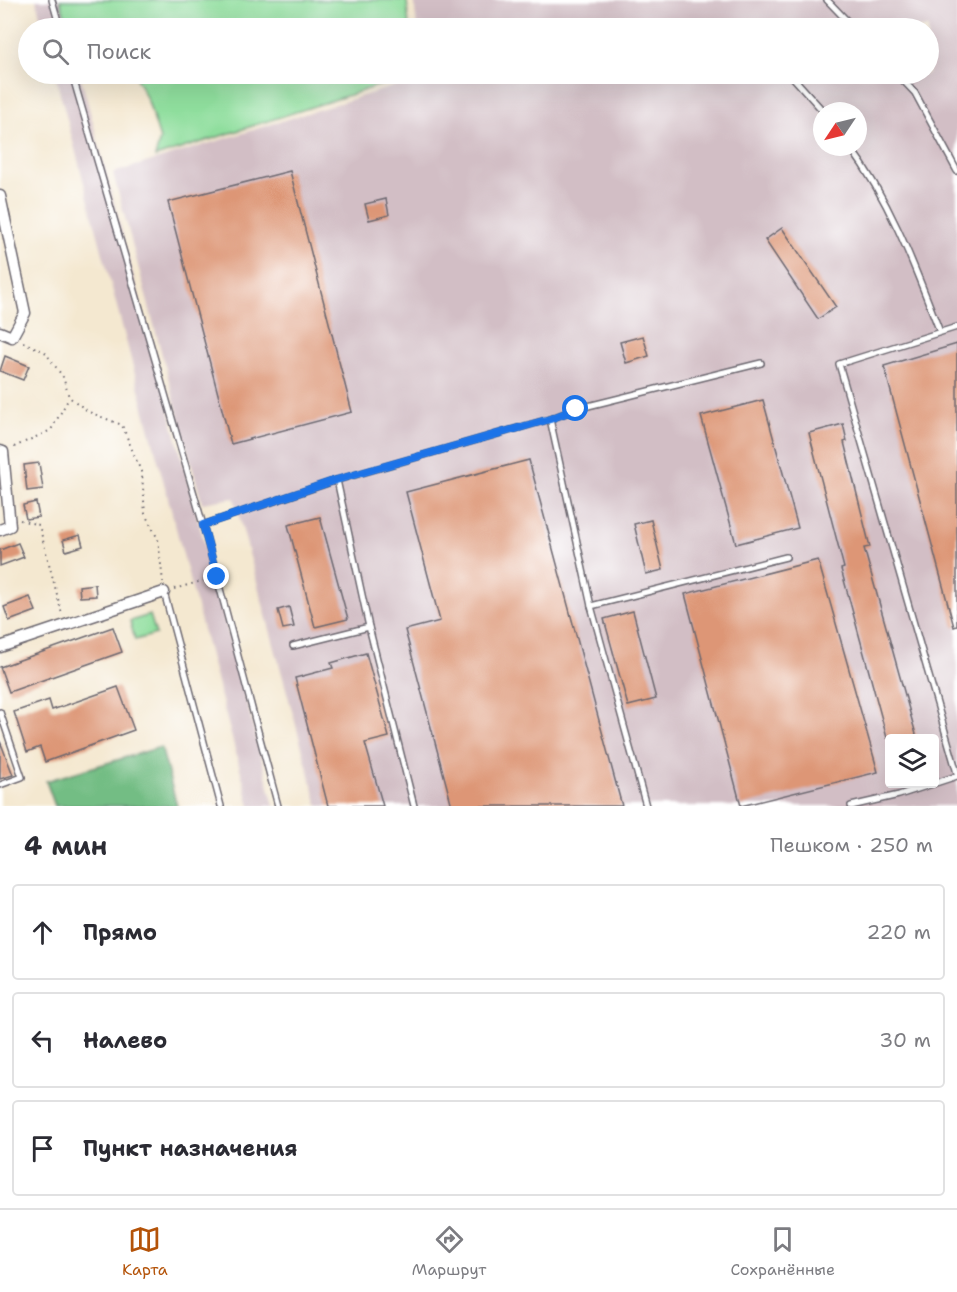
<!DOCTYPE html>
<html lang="ru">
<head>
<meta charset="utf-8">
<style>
  body { margin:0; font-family:"Shantell Sans",sans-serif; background:#f2f2f3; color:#2b2b33 }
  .controls { position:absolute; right:18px; bottom:18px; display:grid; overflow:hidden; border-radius:6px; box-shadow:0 6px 24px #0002 }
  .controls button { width:54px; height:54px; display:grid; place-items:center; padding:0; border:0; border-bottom:2px solid #e1e1e2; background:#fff; color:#2b2b33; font:30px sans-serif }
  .compass { position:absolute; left:813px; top:102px; width:54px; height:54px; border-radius:50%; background:#fff; box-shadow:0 6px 24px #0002; rotate:235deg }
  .stop { position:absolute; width:18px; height:18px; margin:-14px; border:4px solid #1a73e8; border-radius:50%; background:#fff }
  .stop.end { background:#1a73e8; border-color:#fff; box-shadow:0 2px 6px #0008 }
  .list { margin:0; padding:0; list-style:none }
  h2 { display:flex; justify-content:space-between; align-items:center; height:78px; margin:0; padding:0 24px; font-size:26px }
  h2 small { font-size:20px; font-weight:400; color:#7c7c81 }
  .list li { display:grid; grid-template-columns:39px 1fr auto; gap:18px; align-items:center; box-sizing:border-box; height:96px; margin:0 12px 12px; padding:0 12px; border:2px solid #e1e1e2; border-radius:6px }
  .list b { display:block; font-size:22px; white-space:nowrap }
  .list em { font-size:20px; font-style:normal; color:#7c7c81 }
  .icon { flex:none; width:33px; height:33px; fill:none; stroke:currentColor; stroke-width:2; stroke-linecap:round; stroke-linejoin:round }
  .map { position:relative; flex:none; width:957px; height:806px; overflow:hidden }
  .search { position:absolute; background:#fff; box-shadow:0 6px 24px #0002; left:18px; right:18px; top:18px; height:66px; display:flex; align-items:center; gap:15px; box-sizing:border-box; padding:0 21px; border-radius:33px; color:#7c7c81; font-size:22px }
  .sheet { height:402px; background:#fff }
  nav { display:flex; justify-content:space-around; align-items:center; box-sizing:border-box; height:84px; border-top:2px solid #e1e1e2; background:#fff; font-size:16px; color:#7c7c81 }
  nav a { display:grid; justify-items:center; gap:3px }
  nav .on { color:#b45309 }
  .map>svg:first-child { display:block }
  .industrial { fill:#d2bec5; fill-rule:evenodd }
  .green { fill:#8fde9d; stroke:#58806c; stroke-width:1.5 }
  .forest { fill:#73bd84; stroke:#4a7060; stroke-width:1.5 }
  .building { fill:#dd9676 }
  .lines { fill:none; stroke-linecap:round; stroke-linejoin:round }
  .lane-casing { stroke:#6c676f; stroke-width:8 }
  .street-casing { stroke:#6c676f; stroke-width:13 }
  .path { stroke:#6c676f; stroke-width:2; stroke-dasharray:1.5 4.5; stroke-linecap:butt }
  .lane { stroke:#fff; stroke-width:5 }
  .street { stroke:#fff; stroke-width:10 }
  .route { stroke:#1a73e8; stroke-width:8 }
</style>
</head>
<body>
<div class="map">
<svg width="957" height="806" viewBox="0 0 957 806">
  <rect width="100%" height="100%" fill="#fff"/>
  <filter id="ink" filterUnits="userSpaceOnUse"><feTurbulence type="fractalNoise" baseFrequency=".0167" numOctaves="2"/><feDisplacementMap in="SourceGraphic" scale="12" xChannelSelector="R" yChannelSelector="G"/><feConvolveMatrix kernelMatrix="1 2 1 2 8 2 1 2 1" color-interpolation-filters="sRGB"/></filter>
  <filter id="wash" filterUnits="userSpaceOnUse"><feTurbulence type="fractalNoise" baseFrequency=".008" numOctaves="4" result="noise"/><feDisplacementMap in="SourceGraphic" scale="24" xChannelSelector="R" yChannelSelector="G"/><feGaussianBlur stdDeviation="1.35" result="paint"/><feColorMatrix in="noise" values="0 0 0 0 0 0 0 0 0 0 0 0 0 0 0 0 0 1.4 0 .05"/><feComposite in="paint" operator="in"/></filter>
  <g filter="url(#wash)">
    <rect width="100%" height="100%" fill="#f4e8d0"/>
    <g class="industrial">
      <path d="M36,0H60L68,28H43Z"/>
      <path d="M414,0H957V806H318L234,498L202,503L113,173L421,78V74H928V28H417ZM822,111H858V147H822ZM890,738H934V784H890Z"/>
      <path d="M55,74H80L274,806H250Z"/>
    </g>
    <g class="green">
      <path d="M60,0H407L409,28H69Z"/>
      <path d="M134,74H412V75L155,157L160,139L148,101Z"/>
      <path d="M150,615L156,634L135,640L130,621Z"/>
    </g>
    <path class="forest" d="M161,747L177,806H55L46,781Z"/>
    <g id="blocks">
      <g class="building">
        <path d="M290,171L352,412L231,444L168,202Z"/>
        <path d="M386,199L389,215L369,220L365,204Z"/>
        <path d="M782,228L836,307L818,319L765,240Z"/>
        <path d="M643,336L649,356L626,363L620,342Z"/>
        <path d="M957,344V626L954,627L884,366Z"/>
        <path d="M5,356L29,366L23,380L0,371Z"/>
        <path d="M763,400L798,528L736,544L701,416Z"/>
        <path d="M843,424L847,441L844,442L870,547L864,548L917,738H887L841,569L844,568L809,433Z"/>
        <path d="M529,460L622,806H452L405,630L440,621L406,492Z"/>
        <path d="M39,463L43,489L27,491L24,465Z"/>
        <path d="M36,502L39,517L26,519L23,505Z"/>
        <path d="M320,517L348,619L315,627L288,525Z"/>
        <path d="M651,520L663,570L646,574L634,524Z"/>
        <path d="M80,535L83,546L66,551L63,540Z"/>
        <path d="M18,543L24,557L0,566V550Z"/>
        <path d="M818,560L878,772L741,806L685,594Z"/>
        <path d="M95,584L96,596L80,597L79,586Z"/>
        <path d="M30,597L36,611L9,621L4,607Z"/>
        <path d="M289,607L294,627L283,629L278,610Z"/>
        <path d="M633,611L656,699L628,706L604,619Z"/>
        <path d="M113,627L122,652L9,692L0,667Z"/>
        <path d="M366,653L389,737L365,743L383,806H328L295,678L333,668L331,663Z"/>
        <path d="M118,687L134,730L45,762L40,747L27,752L14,712L49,700L52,710Z"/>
        <path d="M0,741L13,775L0,779Z"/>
      </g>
    </g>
  </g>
  <g filter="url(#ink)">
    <use href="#blocks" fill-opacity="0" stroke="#6c676f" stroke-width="1.5"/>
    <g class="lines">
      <defs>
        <g id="lane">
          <path d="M52,0L60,28"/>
          <path d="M827,0L854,28"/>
          <path d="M72,74L203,525L278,806"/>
          <path d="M790,74L823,111"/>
          <path d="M897,74L915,93L957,171"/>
          <path d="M850,147C891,202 915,268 940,332"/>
          <path d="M957,327L839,364L957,773"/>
          <path d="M550,419L591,606L646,806"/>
          <path d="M337,480L369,627L414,806"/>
          <path d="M203,525L337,480L550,419L576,409L761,363"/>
          <path d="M164,592L221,806"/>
          <path d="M591,606L786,557"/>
          <path d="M293,646L369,627"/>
          <path d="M0,712L22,777L0,785"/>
          <path d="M851,806L899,795L957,776"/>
        </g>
        <g id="street">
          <path d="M0,196L25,313L12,337L0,332"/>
          <path d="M0,451L3,452L10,526L0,530"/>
          <path d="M0,647L164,592"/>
        </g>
      </defs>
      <use href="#lane" class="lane-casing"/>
      <use href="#street" class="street-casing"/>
      <g class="path">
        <path d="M23,342L45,352L63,377L69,397L89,412L122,425L142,474L145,514L158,539L163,582"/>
        <path d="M14,447L51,430L69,398"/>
        <path d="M20,520L39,525L62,614"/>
        <path d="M174,589L209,579"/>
      </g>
      <use href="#lane" class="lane"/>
      <use href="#street" class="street"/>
    </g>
  </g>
  <g class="lines" filter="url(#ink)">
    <path class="route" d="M217,577L203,525L336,480L550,419L576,409"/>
  </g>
</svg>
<div class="controls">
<button><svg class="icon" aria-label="layers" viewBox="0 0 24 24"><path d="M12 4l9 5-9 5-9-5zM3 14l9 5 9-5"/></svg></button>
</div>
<svg class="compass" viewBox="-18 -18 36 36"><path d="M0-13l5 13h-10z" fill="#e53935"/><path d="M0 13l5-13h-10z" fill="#7c7c81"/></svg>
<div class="stop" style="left:576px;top:409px"></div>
<div class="stop end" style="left:217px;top:577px"></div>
<div class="search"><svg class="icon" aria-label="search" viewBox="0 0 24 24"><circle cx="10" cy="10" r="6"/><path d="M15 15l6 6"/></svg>Поиск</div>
</div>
<section class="sheet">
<h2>4 мин<small>Пешком · 250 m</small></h2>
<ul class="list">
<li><svg class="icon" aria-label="ahead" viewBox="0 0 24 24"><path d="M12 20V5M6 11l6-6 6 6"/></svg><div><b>Прямо</b></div><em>220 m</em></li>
<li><svg class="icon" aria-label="left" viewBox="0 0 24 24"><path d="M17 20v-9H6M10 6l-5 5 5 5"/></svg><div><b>Налево</b></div><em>30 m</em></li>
<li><svg class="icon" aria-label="arrive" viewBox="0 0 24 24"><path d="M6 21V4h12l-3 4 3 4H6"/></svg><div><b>Пункт назначения</b></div></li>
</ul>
</section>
<nav>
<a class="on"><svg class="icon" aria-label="map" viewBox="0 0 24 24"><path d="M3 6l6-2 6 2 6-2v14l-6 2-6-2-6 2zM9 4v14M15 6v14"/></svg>Карта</a>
<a><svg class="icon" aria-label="directions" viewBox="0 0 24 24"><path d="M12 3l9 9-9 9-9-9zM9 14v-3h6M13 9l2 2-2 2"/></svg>Маршрут</a>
<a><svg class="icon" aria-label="saved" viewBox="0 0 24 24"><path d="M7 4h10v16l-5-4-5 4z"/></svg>Сохранённые</a>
</nav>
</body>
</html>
